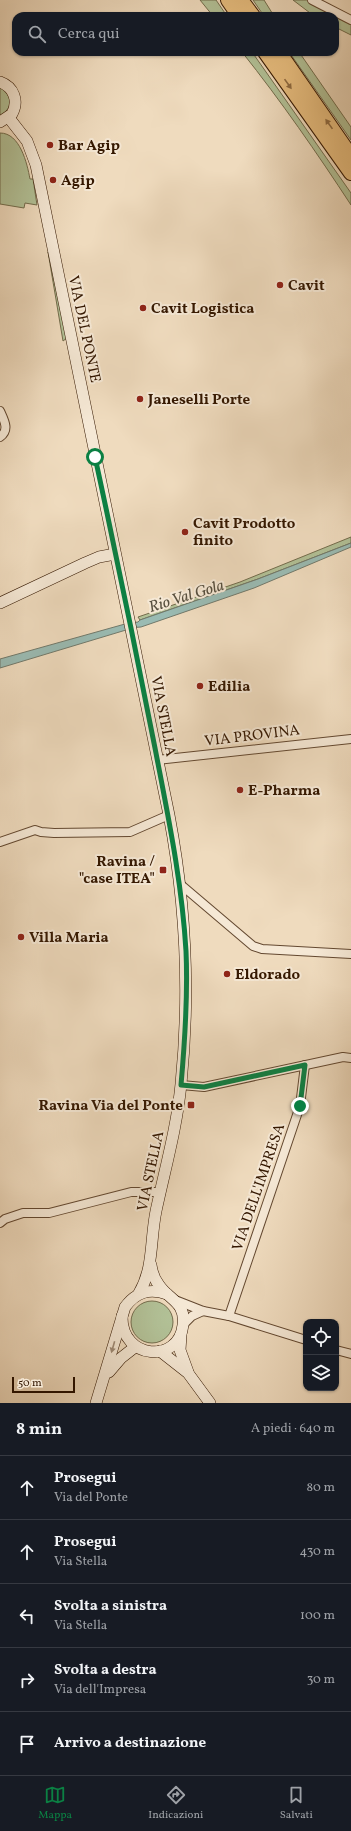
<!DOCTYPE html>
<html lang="it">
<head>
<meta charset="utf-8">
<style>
  body { margin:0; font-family:Vollkorn,serif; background:#20242c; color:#f1f3f6 }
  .controls { position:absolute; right:12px; bottom:12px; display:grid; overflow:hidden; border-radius:8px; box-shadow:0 1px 3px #0004 }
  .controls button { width:36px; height:36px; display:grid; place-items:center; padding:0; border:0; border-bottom:1px solid #363941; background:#171b24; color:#f1f3f6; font:20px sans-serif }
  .scale { position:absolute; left:12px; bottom:10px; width:63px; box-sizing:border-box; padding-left:4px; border:2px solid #341700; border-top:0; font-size:11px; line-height:14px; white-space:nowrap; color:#341700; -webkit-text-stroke:3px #f5e8d5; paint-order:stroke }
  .stop { position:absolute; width:12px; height:12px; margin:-9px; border:3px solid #0b8043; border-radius:50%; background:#fff }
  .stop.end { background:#0b8043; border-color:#fff; box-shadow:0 1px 4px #0008 }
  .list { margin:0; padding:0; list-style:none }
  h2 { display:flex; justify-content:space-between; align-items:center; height:52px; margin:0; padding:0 16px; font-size:17px }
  h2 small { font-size:13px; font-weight:400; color:#9ea1a6 }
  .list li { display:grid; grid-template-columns:26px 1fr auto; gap:12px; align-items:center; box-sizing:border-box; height:64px; padding:0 16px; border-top:1px solid #363941 }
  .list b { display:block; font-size:15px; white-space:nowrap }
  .list p { margin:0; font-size:13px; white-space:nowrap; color:#9ea1a6 }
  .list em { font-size:13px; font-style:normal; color:#9ea1a6 }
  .icon { flex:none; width:22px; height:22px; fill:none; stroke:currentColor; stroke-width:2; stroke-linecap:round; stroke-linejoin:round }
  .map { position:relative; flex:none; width:351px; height:1403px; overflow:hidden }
  .search { position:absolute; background:#171b24; box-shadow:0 1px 3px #0004; left:12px; right:12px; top:12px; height:44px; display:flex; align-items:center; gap:10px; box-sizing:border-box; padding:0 14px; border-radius:12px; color:#9ea1a6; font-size:15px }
  .sheet { height:372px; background:#171b24 }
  nav { display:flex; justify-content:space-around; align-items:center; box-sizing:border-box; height:56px; border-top:1px solid #363941; background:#171b24; font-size:11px; color:#9ea1a6 }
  nav a { display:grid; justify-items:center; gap:2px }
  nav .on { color:#0b8043 }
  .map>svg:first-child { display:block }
  .green { fill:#b2c197; stroke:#736c4c }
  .water { fill:#9abbb3; stroke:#71796b }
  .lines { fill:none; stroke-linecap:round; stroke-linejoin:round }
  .street-casing { stroke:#634830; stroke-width:10 }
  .secondary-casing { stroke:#341700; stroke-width:12 }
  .highway-casing { stroke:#341700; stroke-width:16 }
  .street { stroke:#f5e8d5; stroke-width:8 }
  .secondary { stroke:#f5e8d5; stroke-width:11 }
  .highway { stroke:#e8be7f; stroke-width:14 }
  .oneway { fill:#8e6a40 }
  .oneway2 { fill:#9e8a75 }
  .route { stroke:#0b8043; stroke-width:5 }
  .poi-dot { fill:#8f2418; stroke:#f5e8d5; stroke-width:1.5 }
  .labels { text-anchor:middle; stroke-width:4; stroke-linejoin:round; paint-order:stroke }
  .poi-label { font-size:15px; font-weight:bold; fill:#341700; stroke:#f5e8d5; text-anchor:start }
  .street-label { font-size:15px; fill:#341700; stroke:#f5e8d5 }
  .water-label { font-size:16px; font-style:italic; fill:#58503f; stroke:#f5e8d5 }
</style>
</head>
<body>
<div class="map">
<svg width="351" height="1403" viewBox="0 0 351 1403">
  <rect width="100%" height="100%" fill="#efdbbe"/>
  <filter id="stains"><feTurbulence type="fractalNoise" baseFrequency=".005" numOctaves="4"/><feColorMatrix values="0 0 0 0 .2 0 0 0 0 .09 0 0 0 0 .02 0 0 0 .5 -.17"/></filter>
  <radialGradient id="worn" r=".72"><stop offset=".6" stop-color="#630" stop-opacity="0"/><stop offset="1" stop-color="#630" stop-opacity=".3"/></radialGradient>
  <g class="green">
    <path d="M200,0H216L227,16H213Z"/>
    <path d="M253,0H264L274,16H264Z"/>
    <path d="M293,0H308L351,23V35L335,27V16H314Z"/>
    <path d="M242,52H252L351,193V205C317,153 281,101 242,52Z"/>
    <path d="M289,52H299L351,127V140Z"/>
    <path d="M0,87C14,98 13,106 0,117Z"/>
    <path d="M0,133C20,133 27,163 30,179H33L37,205L25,203L24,208L0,204Z"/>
    <path d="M48,252L67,338L63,341Z"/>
    <path d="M351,537V543L258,579L140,620L138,617L240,582Z"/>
    <circle cx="152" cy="1322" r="21"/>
  </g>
  <path class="water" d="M351,543V547L254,588L141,627L128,628L126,630L0,668V659L125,624L138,622L140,620L258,579Z"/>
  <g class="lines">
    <defs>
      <g id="street">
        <path d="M312,0L351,20"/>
        <path d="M0,411C4,420 10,430 0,437"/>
        <path d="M157,760L351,739"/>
        <path d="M0,842L35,830L41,832L54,833L130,832L169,815"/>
        <path d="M180,884L253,946L262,949L351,954"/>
        <path d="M181,1085L204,1087L343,1057L351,1058"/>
        <path d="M0,1223L5,1219L23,1213H49L131,1192H161"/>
        <path d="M175,1300L203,1311L229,1316L306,1340"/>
        <path d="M229,1316L300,1106L305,1065"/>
        <path d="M183,1325L192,1316L203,1311"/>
        <path d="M336,1350L351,1354"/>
      </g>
      <g id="secondary">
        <path d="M0,82C14,87 19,101 12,114L0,122"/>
        <path d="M9,118L27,141L36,165L169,815C186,904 190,994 181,1084C177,1127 165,1169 156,1211C150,1240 154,1268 139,1293"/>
        <path d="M0,603L85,563L99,557L115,554"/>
        <path d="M122,1316C121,1360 179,1364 183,1325C186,1302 169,1300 159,1285C154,1279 152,1272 151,1265"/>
        <path d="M181,1335L180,1350L188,1372"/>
        <path d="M160,1351L188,1373L210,1403"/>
        <path d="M109,1372L121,1358L135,1347"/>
        <path d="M96,1403L125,1307C136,1292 149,1288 167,1294"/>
      </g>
      <g id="highway">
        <path d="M228,0L239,16"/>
        <path d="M241,0L253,16"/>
        <path d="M265,52L351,173"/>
        <path d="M279,52L351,156"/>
      </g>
    </defs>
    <use href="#street" class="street-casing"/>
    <use href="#secondary" class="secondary-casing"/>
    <use href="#highway" class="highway-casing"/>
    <use href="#street" class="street"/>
    <use href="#secondary" class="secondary"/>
    <use href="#highway" class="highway"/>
  </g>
  <defs><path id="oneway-solid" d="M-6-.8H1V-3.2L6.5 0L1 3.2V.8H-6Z"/></defs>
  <g class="oneway">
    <use href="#oneway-solid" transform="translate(288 84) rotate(55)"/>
    <use href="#oneway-solid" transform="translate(329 124) rotate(-125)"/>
  </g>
  <use class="oneway2" href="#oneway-solid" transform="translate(113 1347) rotate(106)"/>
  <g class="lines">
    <path class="route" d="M95,457C116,554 136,651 155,748C168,816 182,882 186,951C188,995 185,1040 181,1085L204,1087L305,1065L300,1106"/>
  </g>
  <g class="poi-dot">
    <circle cx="50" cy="145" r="4"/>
    <circle cx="53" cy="180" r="4"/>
    <circle cx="280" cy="285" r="4"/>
    <circle cx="143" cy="308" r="4"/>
    <circle cx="140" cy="399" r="4"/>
    <circle cx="185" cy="532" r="4"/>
    <circle cx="200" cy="686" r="4"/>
    <circle cx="240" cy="790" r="4"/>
    <rect x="159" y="866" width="8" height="8" rx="2"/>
    <circle cx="21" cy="937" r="4"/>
    <circle cx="227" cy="974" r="4"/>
    <rect x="187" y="1101" width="8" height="8" rx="2"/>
  </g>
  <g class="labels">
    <g class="poi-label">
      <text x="58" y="150">Bar Agip</text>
      <text x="61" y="185">Agip</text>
      <text x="288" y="290">Cavit</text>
      <text x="151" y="313">Cavit Logistica</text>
      <text x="148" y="404">Janeselli Porte</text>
      <text x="193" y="528">Cavit Prodotto<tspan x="193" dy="17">finito</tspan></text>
      <text x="208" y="691">Edilia</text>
      <text x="248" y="795">E-Pharma</text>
      <text x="155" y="866" text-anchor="end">Ravina /<tspan x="155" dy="17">"case ITEA"</tspan></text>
      <text x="29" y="942">Villa Maria</text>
      <text x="235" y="979">Eldorado</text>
      <text x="183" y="1110" text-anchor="end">Ravina Via del Ponte</text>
    </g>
    <g class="street-label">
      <text transform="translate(85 329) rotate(78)" y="5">VIA DEL PONTE</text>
      <text transform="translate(164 716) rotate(79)" y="5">VIA STELLA</text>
      <text transform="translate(252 735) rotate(-7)" y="5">VIA PROVINA</text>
      <text transform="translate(150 1171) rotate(-78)" y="5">VIA STELLA</text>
      <text transform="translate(258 1187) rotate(-71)" y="5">VIA DELL'IMPRESA</text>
    </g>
    <g class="water-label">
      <text transform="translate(186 595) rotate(-17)" y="6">Rio Val Gola</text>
    </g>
  </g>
  <rect width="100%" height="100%" filter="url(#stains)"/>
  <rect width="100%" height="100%" fill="url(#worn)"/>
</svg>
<div class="controls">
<button><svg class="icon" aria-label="locate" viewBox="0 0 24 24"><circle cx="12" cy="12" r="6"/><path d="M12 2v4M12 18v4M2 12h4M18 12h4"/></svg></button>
<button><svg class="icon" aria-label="layers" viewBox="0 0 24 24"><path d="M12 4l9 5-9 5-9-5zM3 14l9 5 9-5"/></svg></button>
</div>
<div class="scale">50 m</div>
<div class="stop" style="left:95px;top:457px"></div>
<div class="stop end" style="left:300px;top:1106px"></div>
<div class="search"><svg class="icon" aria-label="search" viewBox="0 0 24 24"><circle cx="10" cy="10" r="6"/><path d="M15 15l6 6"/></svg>Cerca qui</div>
</div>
<section class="sheet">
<h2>8 min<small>A piedi · 640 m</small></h2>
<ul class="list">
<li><svg class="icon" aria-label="ahead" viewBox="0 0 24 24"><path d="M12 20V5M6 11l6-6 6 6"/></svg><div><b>Prosegui</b><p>Via del Ponte</p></div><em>80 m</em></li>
<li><svg class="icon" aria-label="ahead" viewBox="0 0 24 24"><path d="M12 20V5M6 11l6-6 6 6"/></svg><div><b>Prosegui</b><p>Via Stella</p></div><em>430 m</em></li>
<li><svg class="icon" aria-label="left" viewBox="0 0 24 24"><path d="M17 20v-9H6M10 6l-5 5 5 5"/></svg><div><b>Svolta a sinistra</b><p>Via Stella</p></div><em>100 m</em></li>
<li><svg class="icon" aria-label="right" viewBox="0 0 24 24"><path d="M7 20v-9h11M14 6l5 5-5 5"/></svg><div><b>Svolta a destra</b><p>Via dell'Impresa</p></div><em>30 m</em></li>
<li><svg class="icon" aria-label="arrive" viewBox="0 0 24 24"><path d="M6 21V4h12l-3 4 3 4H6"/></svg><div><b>Arrivo a destinazione</b></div></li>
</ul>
</section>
<nav>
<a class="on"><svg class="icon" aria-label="map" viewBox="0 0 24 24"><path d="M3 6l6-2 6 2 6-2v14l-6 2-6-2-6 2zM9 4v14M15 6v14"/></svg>Mappa</a>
<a><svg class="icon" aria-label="directions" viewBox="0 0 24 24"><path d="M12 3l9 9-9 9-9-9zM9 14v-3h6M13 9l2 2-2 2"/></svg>Indicazioni</a>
<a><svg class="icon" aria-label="saved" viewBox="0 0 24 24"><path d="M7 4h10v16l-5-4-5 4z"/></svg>Salvati</a>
</nav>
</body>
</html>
